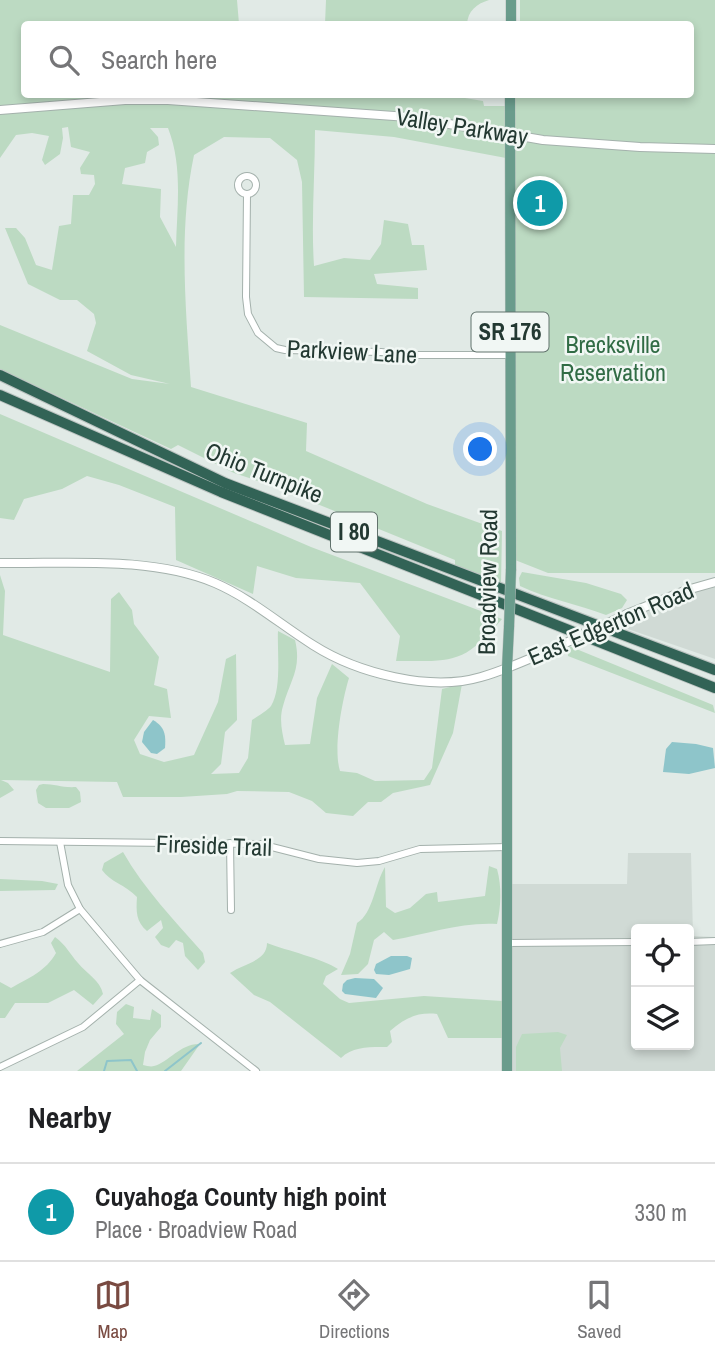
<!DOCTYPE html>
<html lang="en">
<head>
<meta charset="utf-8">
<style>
  body { margin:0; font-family:"Archivo Narrow",sans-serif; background:#f6f6f6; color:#202124 }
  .controls { position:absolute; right:21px; bottom:21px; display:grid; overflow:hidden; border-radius:7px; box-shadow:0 4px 10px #0003 }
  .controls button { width:63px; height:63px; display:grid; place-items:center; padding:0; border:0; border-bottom:2px solid #e0e0e0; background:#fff; color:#202124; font:35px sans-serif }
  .you { position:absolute; left:481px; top:450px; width:24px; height:24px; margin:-18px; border:5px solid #fff; border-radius:50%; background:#1a73e8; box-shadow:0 0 0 10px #1a73e833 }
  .badge { display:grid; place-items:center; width:46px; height:46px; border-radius:50%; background:#794a41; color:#fff; font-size:23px; font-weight:700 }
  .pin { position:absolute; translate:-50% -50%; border:4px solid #fff; box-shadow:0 2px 7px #0006 }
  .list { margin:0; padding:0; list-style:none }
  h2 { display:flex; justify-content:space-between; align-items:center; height:91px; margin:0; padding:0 28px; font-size:30px }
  h2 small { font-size:23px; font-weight:400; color:#757577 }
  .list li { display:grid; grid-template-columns:46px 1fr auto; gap:21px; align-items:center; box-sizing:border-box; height:98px; padding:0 28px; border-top:2px solid #e0e0e0 }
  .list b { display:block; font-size:26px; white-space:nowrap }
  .list p { margin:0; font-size:23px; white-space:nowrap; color:#757577 }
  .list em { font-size:23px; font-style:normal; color:#757577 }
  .icon { flex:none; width:38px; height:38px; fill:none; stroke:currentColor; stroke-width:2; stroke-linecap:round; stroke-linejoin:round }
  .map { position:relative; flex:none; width:715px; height:1071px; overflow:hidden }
  .search { position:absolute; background:#fff; box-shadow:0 4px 10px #0003; left:21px; right:21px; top:21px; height:77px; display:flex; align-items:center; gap:18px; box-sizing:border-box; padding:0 24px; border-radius:7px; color:#757577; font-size:26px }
  .sheet { height:189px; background:#fff }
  nav { display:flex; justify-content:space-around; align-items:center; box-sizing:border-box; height:98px; border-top:2px solid #e0e0e0; background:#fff; font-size:19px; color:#757577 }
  nav a { display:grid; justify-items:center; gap:4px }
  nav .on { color:#794a41 }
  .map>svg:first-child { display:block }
  .built { fill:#d0dad5; fill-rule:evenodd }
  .green { fill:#bcdac2; fill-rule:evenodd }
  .water { fill:#8ec5ca }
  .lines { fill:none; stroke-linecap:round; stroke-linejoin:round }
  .stream { stroke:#8ec5ca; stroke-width:2 }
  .minor-casing { stroke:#a4b1ac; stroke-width:8 }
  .tertiary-casing { stroke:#a4b1ac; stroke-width:10 }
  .primary-casing { stroke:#bdc4c2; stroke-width:11 }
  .motorway-casing { stroke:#bdc4c2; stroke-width:12 }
  .minor { stroke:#fff; stroke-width:6 }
  .tertiary { stroke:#fff; stroke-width:8 }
  .primary { stroke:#6a9c8c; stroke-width:10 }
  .motorway { stroke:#326356; stroke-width:10 }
  .tertiary-bridge-casing { stroke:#a4b1ac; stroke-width:10; stroke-linecap:butt }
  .primary-bridge-casing { stroke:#bdc4c2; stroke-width:11; stroke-linecap:butt }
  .tertiary-bridge { stroke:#fff; stroke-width:8 }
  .primary-bridge { stroke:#6a9c8c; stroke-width:10 }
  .labels { text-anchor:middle; stroke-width:5; stroke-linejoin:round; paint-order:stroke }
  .shield { fill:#f1f7f4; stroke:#61726c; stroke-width:2 }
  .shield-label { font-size:23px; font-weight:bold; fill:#233932 }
  .street-label { font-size:24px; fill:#233932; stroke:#f1f7f4 }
  .park-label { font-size:24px; fill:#316c45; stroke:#f1f7f4 }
</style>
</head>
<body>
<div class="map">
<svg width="715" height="1071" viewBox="0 0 715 1071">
  <rect width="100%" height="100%" fill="#e1eae6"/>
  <g class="built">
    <path d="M715,584V659L625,628L633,614Z"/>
    <path d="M628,853H691L693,936L715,937V1071H511L512,884H627ZM636,929H689V1045H636Z"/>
  </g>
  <g class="green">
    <path d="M0,0H237L239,24H24V94H441L483,101L484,106H511L512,95L690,94V24H520V0H715V573H548L510,558L511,159L394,137L315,130C315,176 311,221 314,266L344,258L370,260L381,244L384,220L408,224L412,245H424L427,270L374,274L377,284L418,288V299L304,297L302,182L297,160L270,138L224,137L194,155C178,231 186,311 191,387L307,423L306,451L427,504L502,531L501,583L455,565V560L273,486L234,473L178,445L171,449L0,369V325L132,379L170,384L131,375L87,351L96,323L94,314L77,300H60L28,284L5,228H16L25,238L36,265L52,270L59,226L71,224L73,195H89L95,184L94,175L81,174L80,168L90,152L71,147L68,127L62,128L63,138L60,154L45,165L42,160L49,136L32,133L16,135L0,158ZM150,128H168C183,166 177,207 176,247L160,217L161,189L122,184L125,168L145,163L147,152L159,145L158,137Z"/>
    <path d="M326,0H489C476,4 468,11 467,24H325Z"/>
    <path d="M0,414L311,547L502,619C463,665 453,661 396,661L400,636L360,583L296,578L257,566L253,594L176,560L175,507L119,485L87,476L62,489L24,499L14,520L0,518Z"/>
    <path d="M522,572L586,583L621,594L627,600L622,608L606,615C578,604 547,599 520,586L519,578Z"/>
    <path d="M0,575L5,591L3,635L110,672L111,599L119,592L132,610L134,624L159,657L154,685L167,689L171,718L149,716L134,740L140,754L164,762L194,755L218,702L226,659L236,654L237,720L225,732L221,764L211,774L239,773L248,758L252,720C258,716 267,711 271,706C282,689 277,650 278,631L295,640C302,669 290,680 283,706C279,719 282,732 285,745L310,744L317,698L332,664L349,678C342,701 333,749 340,771L357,773L375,781L424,780L432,768L442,689L462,684L453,733L430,785L393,793L381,802H368L353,816L326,813L312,801L289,792L237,791L227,794L181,797H123L117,782L1,780L8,783L14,790L0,798Z"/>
    <path d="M569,646L713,705L715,713L568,656Z"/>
    <path d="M43,784C55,784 63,788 76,787L80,792L81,802L69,808H46L38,803L36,790L39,785Z"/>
    <path d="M123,852C144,889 175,921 203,953L205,962L198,970L185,956L183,943L176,940L169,948L161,945L155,937L163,928L161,920L147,931C136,922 136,911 137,897C126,885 110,882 102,870L104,863Z"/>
    <path d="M489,866L497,869C502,887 501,907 497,924C460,922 428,934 393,940L384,932L374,940L368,964L358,974L341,975L350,954L357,923C373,914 375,883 385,867L386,907L395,913L410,908L426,894L437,892L438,902L485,896Z"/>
    <path d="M0,879L42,881L58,884L55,890L0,891Z"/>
    <path d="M55,937C66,945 70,954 78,963C87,974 100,980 103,994L93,1005L74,990L48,1003H15L5,1018H0V982L11,988C29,978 46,971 56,953L51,943Z"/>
    <path d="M267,943C288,951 321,958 338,969L326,976L323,984L340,999L349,1003L424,996L502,1001V1038H448L437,1014C417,1012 405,1018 390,1031L392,1042L387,1047C371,1047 353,1046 341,1058L270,1002L254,995L230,973C245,963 267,961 267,943Z"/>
    <path d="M126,1004L134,1007L133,1018L150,1020L152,1009L161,1015V1027L150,1040L145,1052L143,1065C147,1066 151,1067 154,1066C169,1062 181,1043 200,1044L181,1071H77L124,1034L116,1024L117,1012Z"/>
    <path d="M558,1032L567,1035L560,1048L562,1071H516V1047L522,1034Z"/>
  </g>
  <g class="water">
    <path d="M153,720C165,727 166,735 165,748L157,754L151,753L142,742L144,732Z"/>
    <path d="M672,742L696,744L713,748L715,768L689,774L663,772L666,749Z"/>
    <path d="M391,956H407L412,958L410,969L389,975L376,974L374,970L376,964Z"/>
    <path d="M355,978L374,979L383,988L376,998L345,994L342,991L343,984L347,980Z"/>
  </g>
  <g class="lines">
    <g class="stream">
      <path d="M104,1071L107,1061L131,1060L137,1071"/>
      <path d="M165,1071L201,1043"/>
    </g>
    <defs>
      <g id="minor">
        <circle cx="247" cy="185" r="9"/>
        <path d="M247,194L246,297L248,314L258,333L276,348L285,350L381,352L408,355H510"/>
        <path d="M0,841L260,844L319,859L357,863L379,861L420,849L508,847"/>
        <path d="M60,842L68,885L80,909L140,980L256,1071"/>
        <path d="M230,843L231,910"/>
        <path d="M689,942L715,941"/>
        <path d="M508,943L636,942"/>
        <path d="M0,944L43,932L80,909"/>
        <path d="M0,1067L83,1027L140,980"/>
      </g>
      <g id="tertiary">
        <path d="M0,110L125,100H168L408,117L543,140L640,147L715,149"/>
        <path d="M0,563C69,564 151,556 215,583C250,598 281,625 313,645C357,673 430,692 481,677C506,670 531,658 555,648"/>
        <path d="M627,614L687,590L715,582"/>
      </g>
      <g id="primary">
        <path d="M511,24V0"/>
        <path d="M510,94L511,569"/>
        <path d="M507,1071V668L509,627"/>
      </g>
      <g id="motorway">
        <path d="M0,375L225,483L715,670"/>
        <path d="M0,395L221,492L715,688"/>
      </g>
    </defs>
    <use href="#minor" class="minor-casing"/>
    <use href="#tertiary" class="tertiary-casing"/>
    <use href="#primary" class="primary-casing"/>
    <use href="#motorway" class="motorway-casing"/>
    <use href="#minor" class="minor"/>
    <use href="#tertiary" class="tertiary"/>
    <use href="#primary" class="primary"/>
    <use href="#motorway" class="motorway"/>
    <defs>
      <path id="tertiary-bridge" d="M555,648L627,614"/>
      <path id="primary-bridge" d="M509,627L511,569"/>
    </defs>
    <use href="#tertiary-bridge" class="tertiary-bridge-casing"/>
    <use href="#primary-bridge" class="primary-bridge-casing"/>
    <use href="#tertiary-bridge" class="tertiary-bridge"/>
    <use href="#primary-bridge" class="primary-bridge"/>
  </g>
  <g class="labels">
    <g class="shield">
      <rect x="471.5" y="312.5" width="77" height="39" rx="5"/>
      <rect x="331" y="512.5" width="46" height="39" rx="5"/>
    </g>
    <g class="shield-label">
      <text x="510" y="340">SR 176</text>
      <text x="354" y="540">I 80</text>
    </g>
    <g class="street-label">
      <text transform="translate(462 127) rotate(9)" y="8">Valley Parkway</text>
      <text transform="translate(352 352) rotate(3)" y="8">Parkview Lane</text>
      <text transform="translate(264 473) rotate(22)" y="8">Ohio Turnpike</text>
      <text transform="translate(488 582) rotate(-89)" y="8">Broadview Road</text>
      <text transform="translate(611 624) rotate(-23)" y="8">East Edgerton Road</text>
      <text transform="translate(214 846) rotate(2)" y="8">Fireside Trail</text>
    </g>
    <g class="park-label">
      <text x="613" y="353">Brecksville<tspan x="613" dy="28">Reservation</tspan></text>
    </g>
  </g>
</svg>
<div class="controls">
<button><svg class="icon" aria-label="locate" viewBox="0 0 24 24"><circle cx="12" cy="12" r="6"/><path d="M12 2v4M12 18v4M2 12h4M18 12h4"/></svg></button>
<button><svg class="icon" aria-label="layers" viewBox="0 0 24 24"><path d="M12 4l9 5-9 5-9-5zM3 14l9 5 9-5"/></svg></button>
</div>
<div class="you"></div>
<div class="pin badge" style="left:540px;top:203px;background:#0f9aa8">1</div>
<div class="search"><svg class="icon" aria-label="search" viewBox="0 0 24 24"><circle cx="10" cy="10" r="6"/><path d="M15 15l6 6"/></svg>Search here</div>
</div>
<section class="sheet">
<h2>Nearby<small></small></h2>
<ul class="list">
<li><span class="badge" style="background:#0f9aa8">1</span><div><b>Cuyahoga County high point</b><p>Place · Broadview Road</p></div><em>330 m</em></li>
</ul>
</section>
<nav>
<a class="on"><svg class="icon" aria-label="map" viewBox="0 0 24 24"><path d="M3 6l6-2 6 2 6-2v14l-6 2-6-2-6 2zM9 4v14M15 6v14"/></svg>Map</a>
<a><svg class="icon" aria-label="directions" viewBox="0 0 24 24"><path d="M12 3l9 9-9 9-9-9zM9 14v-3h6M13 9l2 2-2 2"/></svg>Directions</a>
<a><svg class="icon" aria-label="saved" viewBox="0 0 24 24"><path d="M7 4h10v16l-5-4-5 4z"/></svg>Saved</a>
</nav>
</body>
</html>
